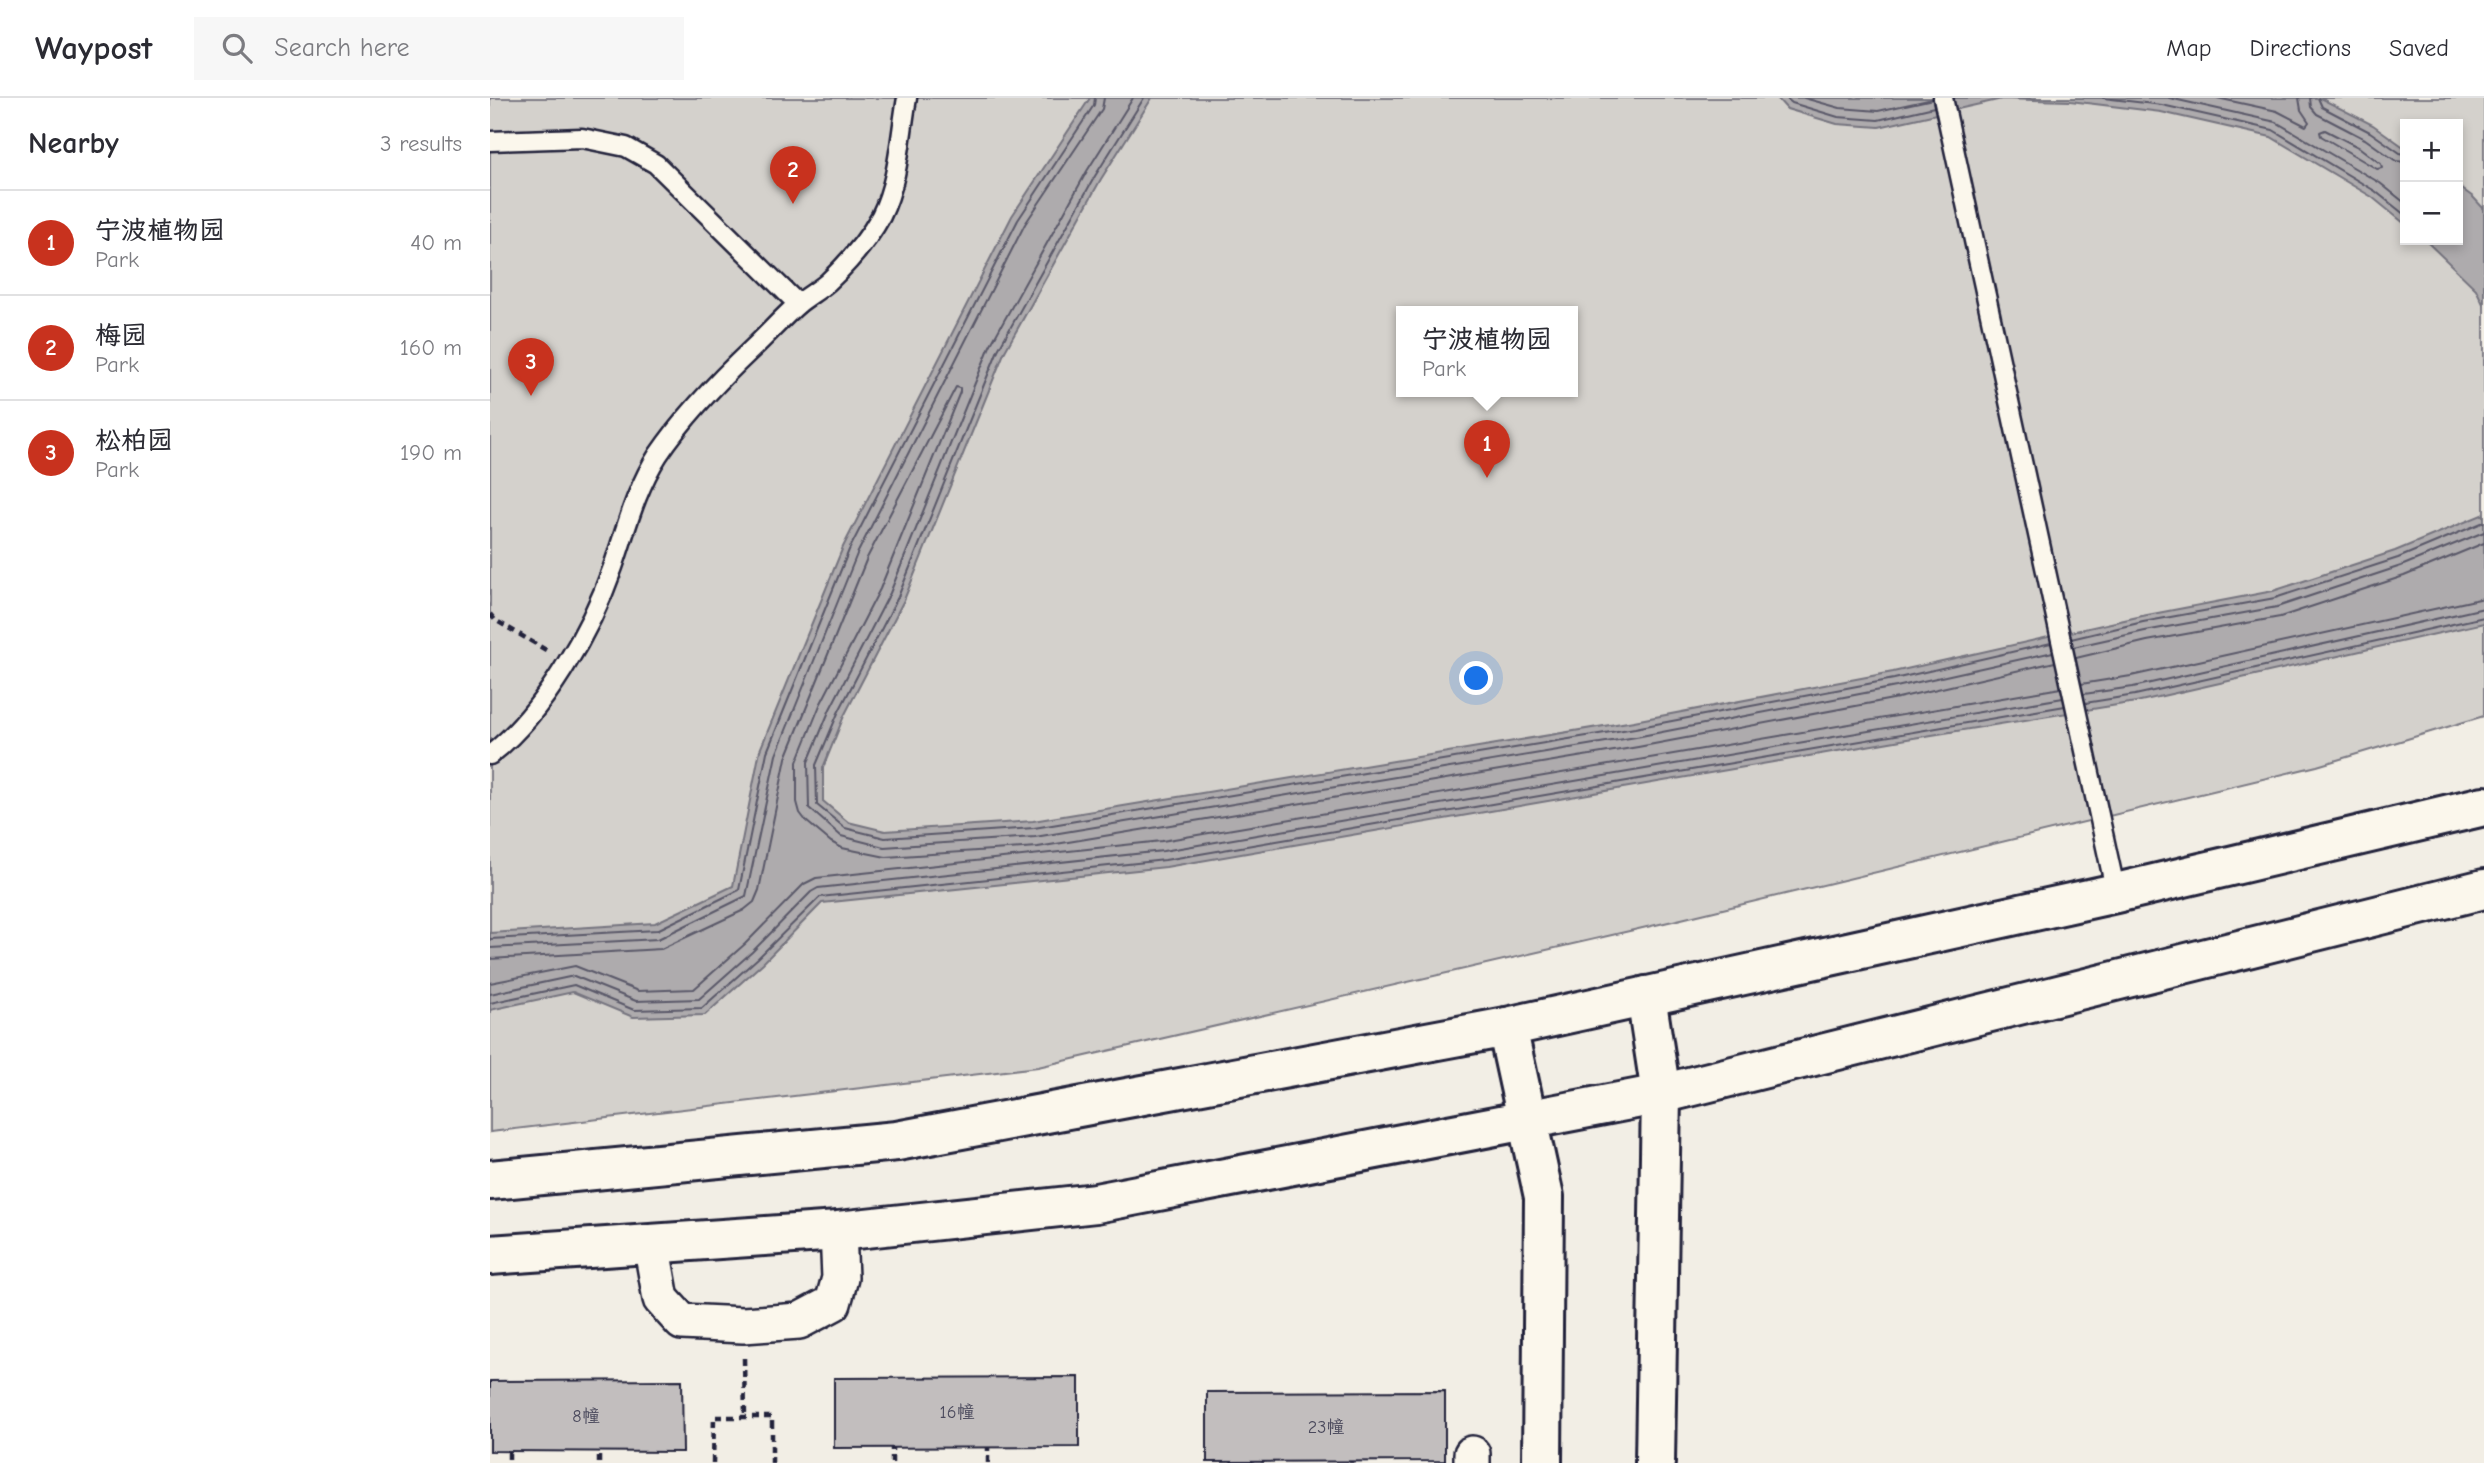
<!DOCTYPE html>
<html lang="en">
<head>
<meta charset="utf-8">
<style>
  body { margin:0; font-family:"Comic Neue","LXGW WenKai TC",sans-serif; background:#f7f7f7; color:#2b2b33 }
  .controls { position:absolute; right:21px; top:21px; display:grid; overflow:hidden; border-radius:0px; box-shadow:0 4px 10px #0003 }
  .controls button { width:63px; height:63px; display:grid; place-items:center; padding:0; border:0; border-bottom:2px solid #e1e1e2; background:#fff; color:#2b2b33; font:35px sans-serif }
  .you { position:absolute; left:987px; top:581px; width:24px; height:24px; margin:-18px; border:5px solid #fff; border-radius:50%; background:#1a73e8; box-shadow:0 0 0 10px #1a73e833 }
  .badge { display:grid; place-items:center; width:46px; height:46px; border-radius:50%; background:#c8321e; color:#fff; font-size:23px; font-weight:700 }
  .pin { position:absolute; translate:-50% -58px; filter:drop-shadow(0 2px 4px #0008) }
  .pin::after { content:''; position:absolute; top:37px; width:24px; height:21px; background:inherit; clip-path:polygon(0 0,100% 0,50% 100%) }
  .popup { position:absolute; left:906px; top:208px; width:182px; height:91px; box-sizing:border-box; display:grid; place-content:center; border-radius:0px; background:#fff; filter:drop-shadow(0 2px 5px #0005); font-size:23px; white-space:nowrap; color:#7c7c81 }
  .popup b { font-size:26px; color:#2b2b33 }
  .popup::after { content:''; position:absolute; left:50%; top:100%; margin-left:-14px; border:14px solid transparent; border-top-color:#fff }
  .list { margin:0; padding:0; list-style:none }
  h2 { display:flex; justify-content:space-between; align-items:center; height:91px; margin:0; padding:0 28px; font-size:30px }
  h2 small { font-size:23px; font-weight:400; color:#7c7c81 }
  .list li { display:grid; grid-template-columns:46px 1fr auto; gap:21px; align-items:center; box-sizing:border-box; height:105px; padding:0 28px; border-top:2px solid #e1e1e2 }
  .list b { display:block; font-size:26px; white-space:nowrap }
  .list p { margin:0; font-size:23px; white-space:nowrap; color:#7c7c81 }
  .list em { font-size:23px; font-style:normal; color:#7c7c81 }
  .icon { flex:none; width:38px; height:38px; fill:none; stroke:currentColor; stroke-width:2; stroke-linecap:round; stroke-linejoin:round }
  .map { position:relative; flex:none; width:1994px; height:1365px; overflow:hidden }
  header { display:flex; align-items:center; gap:42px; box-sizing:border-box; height:98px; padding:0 35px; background:#fff; border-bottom:2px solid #e1e1e2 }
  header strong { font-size:33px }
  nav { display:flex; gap:38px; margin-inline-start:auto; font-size:24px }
  .search { width:490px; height:63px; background:#f7f7f7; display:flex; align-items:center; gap:18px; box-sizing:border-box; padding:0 24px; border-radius:0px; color:#7c7c81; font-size:26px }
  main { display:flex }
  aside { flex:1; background:#fff }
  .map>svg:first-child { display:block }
  .green { fill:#d4d1cc; stroke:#7b7a84; stroke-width:2; fill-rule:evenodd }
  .water { fill:#aeabad; stroke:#76747f; stroke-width:2 }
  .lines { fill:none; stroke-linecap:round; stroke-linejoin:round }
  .shore { stroke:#5a5969; stroke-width:2 }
  .building { fill:#c2bebe; stroke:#22223b; stroke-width:2 }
  .service-casing { stroke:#22223b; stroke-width:23 }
  .minor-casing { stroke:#22223b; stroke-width:40 }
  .tertiary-casing { stroke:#22223b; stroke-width:44 }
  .path { stroke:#22223b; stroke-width:4.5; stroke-dasharray:7 5; stroke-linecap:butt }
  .service { stroke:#fbf7ec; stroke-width:18 }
  .minor { stroke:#fbf7ec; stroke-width:35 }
  .tertiary { stroke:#fbf7ec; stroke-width:38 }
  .labels { text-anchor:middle; stroke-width:7; stroke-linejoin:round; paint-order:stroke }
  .number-label { font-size:18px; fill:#4a495c }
</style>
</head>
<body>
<header>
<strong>Waypost</strong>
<div class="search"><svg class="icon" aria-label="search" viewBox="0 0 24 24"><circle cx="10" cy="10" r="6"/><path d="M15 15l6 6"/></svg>Search here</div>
<nav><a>Map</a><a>Directions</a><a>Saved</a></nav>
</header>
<main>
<aside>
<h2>Nearby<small>3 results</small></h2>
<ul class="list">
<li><span class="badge">1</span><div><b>宁波植物园</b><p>Park</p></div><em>40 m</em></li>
<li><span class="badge">2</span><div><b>梅园</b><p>Park</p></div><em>160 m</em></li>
<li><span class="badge">3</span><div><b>松柏园</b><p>Park</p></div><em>190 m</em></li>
</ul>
</aside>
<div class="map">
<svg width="1994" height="1365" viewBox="0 0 1994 1365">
  <rect width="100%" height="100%" fill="#f2eee5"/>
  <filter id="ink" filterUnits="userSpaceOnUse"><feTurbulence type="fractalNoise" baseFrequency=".0143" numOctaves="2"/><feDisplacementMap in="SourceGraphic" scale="14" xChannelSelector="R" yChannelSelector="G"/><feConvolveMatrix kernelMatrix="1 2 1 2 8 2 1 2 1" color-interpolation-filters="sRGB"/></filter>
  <g filter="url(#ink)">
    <path class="green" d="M0,0H1994V618L1827,668L1183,823L548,969L0,1034ZM1915,26H1968V142H1915ZM911,214H1083V294H911Z"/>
    <g class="water">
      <path d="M600,0H662L611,81L514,255L414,502L354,618L333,670V703L358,724L395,733L543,723L1144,623L1403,574L1652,518L1783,493L1905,453L1994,416V525L1646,604L1417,641L676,769L332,805L273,865L215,917L143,919L83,894L0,912V835L165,825L243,788L270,652L353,449L522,118Z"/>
      <path d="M1287,0H1830L1883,27L1915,50V126L1882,99L1781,39L1671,14L1580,3L1512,1L1389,29L1347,26L1297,11Z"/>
      <path d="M1968,88L1983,99L1994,111V208L1986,191L1935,142H1968Z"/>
    </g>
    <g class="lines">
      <g class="shore">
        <path d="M643,0L597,73L500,248L400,495L340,611L318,664L319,710L351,738L394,749L545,739L1146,639L1406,589L1563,554"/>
        <path d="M654,0L605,78L508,252L408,499L348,615L326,667L327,707L355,730L395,740L544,730L1145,630L1404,581L1561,545"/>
        <path d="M1296,0L1302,5L1348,19L1388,22L1444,9"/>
        <path d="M1314,0L1350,10L1388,13L1443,1"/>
        <path d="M1613,0L1672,7L1783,32L1885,93L1915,117"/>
        <path d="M1679,0L1786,24L1890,85L1915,105"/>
        <path d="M1727,0L1787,13L1816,28L1819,24L1811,12L1809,0"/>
        <path d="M1820,0L1821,9L1827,16L1875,41L1906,63L1915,64"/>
        <path d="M1828,0L1832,9L1880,34L1910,55L1915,56"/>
        <path d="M1835,32L1870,50L1891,66L1892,70L1887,71L1831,38L1830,34Z"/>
        <path d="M1581,541L1653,524L1785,500L1908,460L1994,424"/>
        <path d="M1583,549L1655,533L1787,509L1911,468L1994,434"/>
        <path d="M1586,560L1657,543L1790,519L1914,478L1994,445"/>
        <path d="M1591,586L1641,578L1994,500"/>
        <path d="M1594,596L1643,589L1994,510"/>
        <path d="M1595,605L1645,597L1994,519"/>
        <path d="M0,841L167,832L249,792L277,654L359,452L528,122L604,7L605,0"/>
        <path d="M0,850L168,841L256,798L286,657L367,456L535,126L612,11L614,0"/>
        <path d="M0,861L171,851L254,812L264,804L269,792L296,660L377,460L466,289L470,290V294L390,491L330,607L307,664V704L310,715L316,723L341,744L352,750L396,759L548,749L1148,649L1408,600L1565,564"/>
        <path d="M0,885L85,868L148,893L204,891L255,846L314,786L326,780L672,743L1571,590"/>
        <path d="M0,896L84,878L146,903L209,901L262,854L321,794L328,790L673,753L1573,600"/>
        <path d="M0,905L84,887L144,912L212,910L268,860L330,799L675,762L1575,608"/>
      </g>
    </g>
    <g class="building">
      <path d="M589,1279V1349L344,1350V1280Z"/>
      <path d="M192,1282L193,1354L0,1353V1283Z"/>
      <path d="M955,1293V1363L717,1364V1294Z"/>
    </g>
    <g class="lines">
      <defs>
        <g id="service">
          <path d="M1453,0L1626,795"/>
          <path d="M0,43L92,40L136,49L166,66L308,206"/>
          <path d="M0,657C53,616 101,532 123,469C136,431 146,391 168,357C195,317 228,283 263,250C278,236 292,220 308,206C318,198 329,192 338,184C357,166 378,142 391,118C409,82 410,39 417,0"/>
        </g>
        <g id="minor">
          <path d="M161,1145L171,1201L192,1224L253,1227L309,1223L343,1205L350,1180L348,1133"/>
          <path d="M982,1365V1356"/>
        </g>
        <g id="tertiary">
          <path d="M1156,898L1171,996L1165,1365"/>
          <path d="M1017,929L1054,1099L1052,1365"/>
          <path d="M0,1082L407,1043L1017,929L1626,795L1994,708"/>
          <path d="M0,1157L348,1133L606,1105L1171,996L1994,791"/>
        </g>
      </defs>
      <use href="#service" class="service-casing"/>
      <use href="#minor" class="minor-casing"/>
      <use href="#tertiary" class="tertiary-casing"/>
      <g class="path">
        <path d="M0,516L5,522L56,552"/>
        <path d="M254,1260L255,1319"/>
        <path d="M19,1354V1365"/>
        <path d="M109,1365V1353"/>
        <path d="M223,1365L224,1319H282V1365"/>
        <path d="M402,1365V1350"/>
        <path d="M498,1365V1350"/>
        <path d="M773,1365V1364"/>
        <path d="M861,1365V1364"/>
      </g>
      <use href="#service" class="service"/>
      <use href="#minor" class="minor"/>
      <use href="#tertiary" class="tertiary"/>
    </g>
  </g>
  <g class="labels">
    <g class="number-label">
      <text x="467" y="1320">16幢</text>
      <text x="96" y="1324">8幢</text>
      <text x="836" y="1335">23幢</text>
    </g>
  </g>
</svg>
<div class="controls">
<button>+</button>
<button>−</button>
</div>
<div class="you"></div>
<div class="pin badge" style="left:997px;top:380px">1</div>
<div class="popup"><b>宁波植物园</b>Park</div>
<div class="pin badge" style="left:303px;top:106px">2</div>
<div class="pin badge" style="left:41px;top:298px">3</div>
</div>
</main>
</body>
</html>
